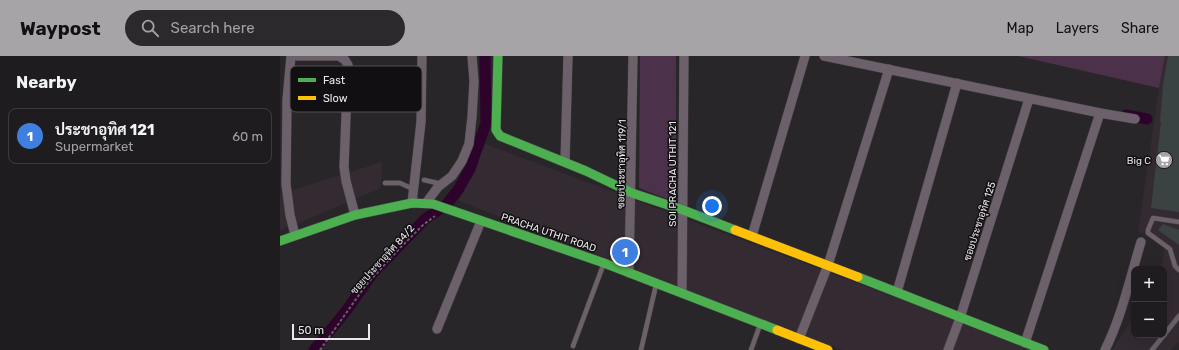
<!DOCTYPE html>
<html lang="en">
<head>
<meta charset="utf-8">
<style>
  body { margin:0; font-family:Rubik,Sarabun,sans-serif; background:#2b292b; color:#f1f3f6 }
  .controls { position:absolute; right:12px; bottom:12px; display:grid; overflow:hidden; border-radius:8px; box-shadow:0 4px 16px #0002 }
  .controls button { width:36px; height:36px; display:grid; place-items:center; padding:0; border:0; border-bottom:1px solid #3c3a3c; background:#1e1c1e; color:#f1f3f6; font:20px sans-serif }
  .scale { position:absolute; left:12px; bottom:10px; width:78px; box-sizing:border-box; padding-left:4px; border:2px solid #ebe8eb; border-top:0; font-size:11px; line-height:14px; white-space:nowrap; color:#ebe8eb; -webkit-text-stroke:3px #110f11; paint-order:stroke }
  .you { position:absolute; left:432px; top:150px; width:14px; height:14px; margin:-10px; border:3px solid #fff; border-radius:50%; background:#1a73e8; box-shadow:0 0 0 6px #1a73e833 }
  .badge { display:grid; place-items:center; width:26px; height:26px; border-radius:50%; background:#a7a4a7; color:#fff; font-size:13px; font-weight:700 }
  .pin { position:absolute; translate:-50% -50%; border:2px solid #fff; box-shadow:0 1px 4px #0006 }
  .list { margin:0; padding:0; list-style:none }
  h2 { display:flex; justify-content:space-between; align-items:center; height:52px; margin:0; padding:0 16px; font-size:17px }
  h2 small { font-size:13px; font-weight:400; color:#a1a1a4 }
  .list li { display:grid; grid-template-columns:26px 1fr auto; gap:12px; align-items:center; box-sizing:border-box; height:56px; margin:0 8px 8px; padding:0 8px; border:1px solid #3c3a3c; border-radius:8px }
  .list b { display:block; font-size:15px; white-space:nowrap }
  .list p { margin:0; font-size:13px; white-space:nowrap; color:#a1a1a4 }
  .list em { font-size:13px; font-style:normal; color:#a1a1a4 }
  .icon { flex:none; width:22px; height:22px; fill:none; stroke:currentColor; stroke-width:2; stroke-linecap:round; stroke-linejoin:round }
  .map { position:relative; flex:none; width:899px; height:294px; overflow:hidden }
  header { display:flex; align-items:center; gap:24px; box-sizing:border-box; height:56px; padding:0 20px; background:#a7a4a7; color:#111 }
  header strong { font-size:19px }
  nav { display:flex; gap:22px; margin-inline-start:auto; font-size:14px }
  .search { width:280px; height:36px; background:#2b292b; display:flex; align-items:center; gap:10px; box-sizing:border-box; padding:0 14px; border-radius:22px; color:#a1a1a4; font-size:15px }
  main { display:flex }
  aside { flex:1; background:#1e1c1e }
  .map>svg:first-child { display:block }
  .built { fill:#342b32 }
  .green { fill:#4c314a }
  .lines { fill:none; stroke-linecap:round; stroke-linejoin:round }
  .canal { stroke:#2d032b; stroke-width:11 }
  .building { fill:#3b4242 }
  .lane-casing { stroke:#434143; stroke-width:5.5 }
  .street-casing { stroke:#434143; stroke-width:10 }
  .fast-casing { stroke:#434143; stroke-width:10 }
  .slow-casing { stroke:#434143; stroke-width:10 }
  .path { stroke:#675f66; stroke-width:2; stroke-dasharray:3 2; stroke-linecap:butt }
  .lane { stroke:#6c616b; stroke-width:4.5 }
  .street { stroke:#6c616b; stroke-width:9 }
  .fast { stroke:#4caf50; stroke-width:9 }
  .slow { stroke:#ffc107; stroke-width:9 }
  .labels { text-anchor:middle; stroke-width:3; stroke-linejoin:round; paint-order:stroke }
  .poi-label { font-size:10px; fill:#ebe8eb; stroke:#110f11; text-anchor:end }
  .street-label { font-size:10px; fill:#ebe8eb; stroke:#110f11 }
  .key { fill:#110f11; stroke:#525052; stroke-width:1 }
  .key-label { font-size:11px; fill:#ebe8eb }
</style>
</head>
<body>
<header>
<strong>Waypost</strong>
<div class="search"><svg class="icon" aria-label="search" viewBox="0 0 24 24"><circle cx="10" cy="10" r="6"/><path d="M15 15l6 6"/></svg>Search here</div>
<nav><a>Map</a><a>Layers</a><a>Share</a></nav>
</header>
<main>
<aside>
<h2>Nearby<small></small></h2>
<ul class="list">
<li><span class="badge" style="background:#3f7fe0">1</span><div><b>ประชาอุทิศ 121</b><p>Supermarket</p></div><em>60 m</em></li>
</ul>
</aside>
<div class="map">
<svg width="899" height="294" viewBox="0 0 899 294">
  <rect width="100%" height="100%" fill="#282628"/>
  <g class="built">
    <path d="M885,0H899V286L891,294H832L854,260V279H884V213H882L884,192L867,179L858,176L879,32Z"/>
    <path d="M205,88L756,294H562L179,145Z"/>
    <path d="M102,106L101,132L0,175V138Z"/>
  </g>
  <g class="green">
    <path d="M360,0H396V139L390,144L359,132Z"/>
    <path d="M738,0H885L879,32Z"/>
  </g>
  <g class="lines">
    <g class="canal">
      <path d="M846,59L867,63"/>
      <path d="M34,294L66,255L93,217L145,163L166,149L178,134L190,113L206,67L205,0"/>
    </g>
  </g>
  <g class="building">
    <path d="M888,0H899V156L871,152L881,66H880L883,29Z"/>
    <path d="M883,168L899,174V189L878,174Z"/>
  </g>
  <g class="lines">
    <defs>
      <g id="lane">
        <path d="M144,124L162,128"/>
        <path d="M105,127H120L133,133"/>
        <path d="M899,166L873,162L868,174V177L890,193L895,210L899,214"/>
        <path d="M884,279L899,260"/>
        <path d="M293,290L324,207"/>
        <path d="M361,294L376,229"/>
        <path d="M471,294L480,269"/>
        <path d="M872,294L884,279"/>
      </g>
      <g id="street">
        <path d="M11,0L7,44L6,128L10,159L15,179"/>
        <path d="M17,0H59L65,4L68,9L64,111L66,125L75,159"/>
        <path d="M544,0L820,57L855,63"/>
        <path d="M285,106L288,0"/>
        <path d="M132,147L141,66L142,0"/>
        <path d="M146,147L158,131L172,120L182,105L189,88L192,61L194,25L192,0"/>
        <path d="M472,180L525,0"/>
        <path d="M349,217L353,0"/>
        <path d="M617,236L677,27"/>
        <path d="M402,237L404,0"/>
        <path d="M157,273L201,165"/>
        <path d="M519,283L548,209L609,13"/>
        <path d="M745,287L820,57"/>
        <path d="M668,294L680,262L749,43"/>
        <path d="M825,294C842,260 850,222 861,186"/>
      </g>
      <g id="fast">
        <path d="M218,0L216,74L220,80L306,115L352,137L403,154L455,174"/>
        <path d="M0,185L75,159L132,147L153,148L324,207L497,274"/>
        <path d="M578,221L764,294"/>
      </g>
      <g id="slow">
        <path d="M455,174L578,221"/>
        <path d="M497,274L548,294"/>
      </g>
    </defs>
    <use href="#lane" class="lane-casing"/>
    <use href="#street" class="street-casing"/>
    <use href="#fast" class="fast-casing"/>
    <use href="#slow" class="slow-casing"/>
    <path class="path" d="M40,294L86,229L120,192L143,169L155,160"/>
    <use href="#lane" class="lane"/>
    <use href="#street" class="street"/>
    <use href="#fast" class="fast"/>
    <use href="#slow" class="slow"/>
  </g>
  <defs>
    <symbol id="supermarket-disc" viewBox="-11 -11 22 22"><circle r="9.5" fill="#a7a4a7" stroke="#110f11"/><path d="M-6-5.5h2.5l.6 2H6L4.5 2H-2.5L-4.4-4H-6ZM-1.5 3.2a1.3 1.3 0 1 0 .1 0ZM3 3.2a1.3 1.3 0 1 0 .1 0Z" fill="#fff"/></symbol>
  </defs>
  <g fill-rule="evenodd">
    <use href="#supermarket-disc" x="874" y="94" width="20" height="20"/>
  </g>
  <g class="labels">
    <g class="poi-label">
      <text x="871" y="108">Big C</text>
    </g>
    <g class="street-label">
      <text transform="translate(341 108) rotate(-89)" y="4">ซอยประชาอุทิศ 119/1</text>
      <text transform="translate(392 118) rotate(-90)" y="4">SOI PRACHA UTHIT 121</text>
      <text transform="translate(699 165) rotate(-72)" y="4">ซอยประชาอุทิศ 125</text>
      <text transform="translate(269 176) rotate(19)" y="4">PRACHA UTHIT ROAD</text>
      <text transform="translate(102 203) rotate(-48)" y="4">ซอยประชาอุทิศ 84/2</text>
    </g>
  </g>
  <rect x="10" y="10" width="132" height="46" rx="6" class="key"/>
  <rect x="18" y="22" width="18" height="4" fill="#4caf50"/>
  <rect x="18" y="40" width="18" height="4" fill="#ffc107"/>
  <g class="key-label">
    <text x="43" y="28">Fast</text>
    <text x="43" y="46">Slow</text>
  </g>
</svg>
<div class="controls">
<button>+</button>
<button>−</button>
</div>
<div class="scale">50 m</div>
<div class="you"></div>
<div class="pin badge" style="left:345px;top:196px;background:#3f7fe0">1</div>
</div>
</main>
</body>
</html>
